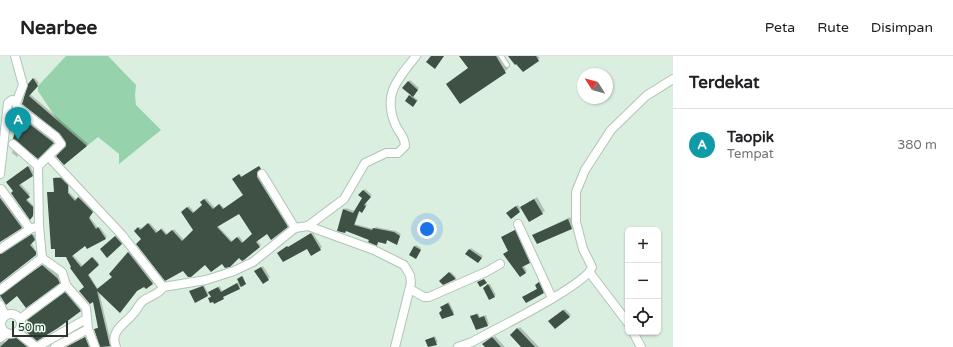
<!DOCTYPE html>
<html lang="id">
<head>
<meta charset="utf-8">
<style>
  body { margin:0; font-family:"Varela Round",sans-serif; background:#f2f2f2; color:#202124 }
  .controls { position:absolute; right:12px; bottom:12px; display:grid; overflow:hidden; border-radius:6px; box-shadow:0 1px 3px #0004 }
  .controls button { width:36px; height:36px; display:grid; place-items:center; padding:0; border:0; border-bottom:1px solid #e0e0e0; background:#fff; color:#202124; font:20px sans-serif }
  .compass { position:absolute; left:577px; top:12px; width:36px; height:36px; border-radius:50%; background:#fff; box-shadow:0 1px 3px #0004; rotate:307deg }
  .scale { position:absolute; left:12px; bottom:10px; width:56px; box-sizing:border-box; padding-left:4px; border:2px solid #2c342e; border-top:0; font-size:11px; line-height:14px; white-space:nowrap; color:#2c342e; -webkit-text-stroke:3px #e8fdee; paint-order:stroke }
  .you { position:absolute; left:427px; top:173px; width:14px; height:14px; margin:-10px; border:3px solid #fff; border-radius:50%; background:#1a73e8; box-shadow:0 0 0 6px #1a73e833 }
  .badge { display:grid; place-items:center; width:26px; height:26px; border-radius:50%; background:#b22357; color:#fff; font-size:13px; font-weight:700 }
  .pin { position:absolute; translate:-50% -33px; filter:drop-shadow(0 1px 2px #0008) }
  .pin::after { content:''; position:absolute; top:21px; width:14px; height:12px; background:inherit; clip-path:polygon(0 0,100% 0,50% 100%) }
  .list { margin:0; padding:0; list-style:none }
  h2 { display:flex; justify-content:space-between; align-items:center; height:52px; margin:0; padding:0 16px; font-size:17px }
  h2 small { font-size:13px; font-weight:400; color:#757577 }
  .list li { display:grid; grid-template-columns:26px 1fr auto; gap:12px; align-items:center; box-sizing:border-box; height:72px; padding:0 16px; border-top:1px solid #e0e0e0 }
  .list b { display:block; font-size:15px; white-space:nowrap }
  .list p { margin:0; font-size:13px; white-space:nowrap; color:#757577 }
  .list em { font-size:13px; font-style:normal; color:#757577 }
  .icon { flex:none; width:22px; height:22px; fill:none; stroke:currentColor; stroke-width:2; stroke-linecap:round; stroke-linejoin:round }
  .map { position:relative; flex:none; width:673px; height:291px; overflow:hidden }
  header { display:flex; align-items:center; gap:24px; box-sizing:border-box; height:56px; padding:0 20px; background:#fff; border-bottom:1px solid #e0e0e0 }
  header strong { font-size:19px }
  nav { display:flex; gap:22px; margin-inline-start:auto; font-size:14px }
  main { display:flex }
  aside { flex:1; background:#fff }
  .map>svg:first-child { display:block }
  .park { fill:#96d2ab }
  .shadow { fill:#0003; fill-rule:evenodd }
  .building { fill:#3f5145; fill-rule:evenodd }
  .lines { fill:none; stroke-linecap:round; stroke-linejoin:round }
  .service-casing { stroke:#b0c4b7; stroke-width:6 }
  .minor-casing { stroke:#b0c4b7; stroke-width:10 }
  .service { stroke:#fff; stroke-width:4 }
  .minor { stroke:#fff; stroke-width:8 }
</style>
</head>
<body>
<header>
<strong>Nearbee</strong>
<nav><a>Peta</a><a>Rute</a><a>Disimpan</a></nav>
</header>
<main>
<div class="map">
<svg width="673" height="291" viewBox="0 0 673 291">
  <rect width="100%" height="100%" fill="#dbefe1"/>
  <path class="park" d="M66,0H108L136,29L135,39L136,49L161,74L119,108V98L98,81L87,90L58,65L38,35V30Z"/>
  <g class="shadow">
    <path d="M463,0H500L508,13L460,47L469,12Z"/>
    <path d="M509,0H538L540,2L524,15Z"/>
    <path d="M35,22L39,27L30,38L88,88L64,108L67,90L61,77L23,47L29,28Z"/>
    <path d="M410,24L419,32L413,40L418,44L414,48L410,40L411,38L403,32Z"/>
    <path d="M21,59L54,85L38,101L14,82Z"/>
    <path d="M13,93L19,98L17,101L12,97Z"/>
    <path d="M30,110L34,118L20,127L30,138L26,142L34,150V158L30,162L9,124Z"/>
    <path d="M261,110L258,114V119L288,169L272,183L268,177L257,184L261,189L243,203L239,201L222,207L205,208L183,214L177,218L135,175L140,171L142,173L150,167L158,176L162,172L168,179L174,173L184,184L195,174L184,155L189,150L195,157L204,149L201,146L206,142L215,152L220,148L225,153L244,139L234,122L240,118L242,121ZM239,156L253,178L244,187L239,180L233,186L218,170Z"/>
    <path d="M55,121H62L69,127V136L77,144L80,140L94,155L89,160L98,172L100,171L107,181L88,191L85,189L73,199L83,210L93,201L99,207L88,217L98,233L113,221L110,218L130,195L154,226L146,232L144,229L99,235L112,291H101L95,273L99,271L93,244L72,211L48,137L55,135Z"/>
    <path d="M365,133L372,139L364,147L367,148L364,154L362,156L360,154L355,168L374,173L376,171L396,175L401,178L397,188L388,183L385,187L379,185L377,188L370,183L347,174L345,176L338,174L344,153L346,152L355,155L363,142L359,139Z"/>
    <path d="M0,141L23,170L0,185Z"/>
    <path d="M537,141L545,155L529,165L522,151Z"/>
    <path d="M518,149L521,153L511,162L509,155Z"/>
    <path d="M570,161L574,170L571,172L533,179Z"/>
    <path d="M516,173L531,204L523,209L527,215L525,216L504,198L509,194L502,181Z"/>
    <path d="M313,177L322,191L320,193L307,192L280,196Z"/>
    <path d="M34,178L36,182L31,186L37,197L0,226V197H5Z"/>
    <path d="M117,179L123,186L107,200L101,193Z"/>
    <path d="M416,189L421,192L417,201L414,191Z"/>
    <path d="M471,192L483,200L478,206L469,194Z"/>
    <path d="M44,208L58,219L60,225L59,226L17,239L6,247L0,242V238L6,237Z"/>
    <path d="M263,210L270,221L263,227L257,214Z"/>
    <path d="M451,216L456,221L455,222L440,225Z"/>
    <path d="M243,220L246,228L214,246L210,241H212L210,237L207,240L190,235L204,229L208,237L220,230L222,235L239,226L238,223Z"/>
    <path d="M540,226L544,234L543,236L523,241L538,232L537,227Z"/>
    <path d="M490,228L496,239L494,240L485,230Z"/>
    <path d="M67,236L81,252L67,265L31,267L30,263Z"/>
    <path d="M449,246L454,256L453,258L443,254L441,251Z"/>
    <path d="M565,253L571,259L556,272L551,263Z"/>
    <path d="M478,257L480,261L486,259L489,268L487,269L471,260Z"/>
    <path d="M520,271L539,291H523L511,279Z"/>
    <path d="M14,279L30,291H0V285L6,286Z"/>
    <path d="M87,280L92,291H67Z"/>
    <path d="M435,280L438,286L429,291L426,284Z"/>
    <path d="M495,280L505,291H487L486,286Z"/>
  </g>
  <g class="building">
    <path d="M431,0H444L435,13L426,6Z"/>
    <path d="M459,0H496L506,17L460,48L446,28L468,12Z"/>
    <path d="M508,0H536L539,5L523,16L516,8L515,9Z"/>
    <path d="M33,22L38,30L29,40L87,90L64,109L56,100L66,90L65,85L59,77L22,48L28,28Z"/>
    <path d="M408,25L418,34L413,41L402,32Z"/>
    <path d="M409,39L417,45L413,51L405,45Z"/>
    <path d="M19,60L54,87L38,103L13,83Z"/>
    <path d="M28,110L33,120L19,129L30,141L26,144L33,151V160L30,164L11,137L13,135L6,126Z"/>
    <path d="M259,110L261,113L257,116V121L288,171L271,184L267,178L256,186L260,191L244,204L242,205L239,202L230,211L225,212L222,208L211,216L205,209L191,221H188L183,215L165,225L136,188L141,183L134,175L138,171L140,174L148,167L156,177L161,173L166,179L172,174L182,185L193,174L181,156L187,151L193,157L202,149L200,146L204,143L213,153L219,148L223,153L243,139L232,123L239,118L241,121ZM239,158L252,178L242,187L237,181L231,186L217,171Z"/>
    <path d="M53,122H61L68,129V137L75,145L78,141L93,156L89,162L96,173L98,171L106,183L87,193L85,190L72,200L81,211L92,201L99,209L88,219L97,233L112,221L109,218L128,196L153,228L146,233L144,231L137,235L120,257L97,235L110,290L100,291L94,273L98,272L93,246L90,248L79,235L84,231L70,212L71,211L66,201H55V193H51L47,136H54Z"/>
    <path d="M363,134L371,141L364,149L366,150L362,157L359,155L354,169L372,174L373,172L394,176L400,180L397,189L387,184L386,188L378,186L377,190L368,186L369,184L346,175L345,177L337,175L343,153L353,157L362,142L358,139Z"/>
    <path d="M0,142L22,172L0,186Z"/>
    <path d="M534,143L543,158L529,166L520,151Z"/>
    <path d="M516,150L520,156L511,163L506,157Z"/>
    <path d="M568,163L572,173L537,188L532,179Z"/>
    <path d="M515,174L530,207L522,211L526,217L520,221L503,198L508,195L501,181Z"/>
    <path d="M311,177L321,194L311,200L307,193L283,206L277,197L287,190L288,191Z"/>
    <path d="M32,178L35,184L30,189L36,196V199L0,227V198Z"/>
    <path d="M115,180L122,188L107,202L100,193Z"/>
    <path d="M414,190L421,194L416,203L409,199Z"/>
    <path d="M469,193L482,202L478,207L465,198Z"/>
    <path d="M42,209L57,222L56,220L60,227L26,252L17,240L6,249L0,239Z"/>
    <path d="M261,211L269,224L263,228L254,215Z"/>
    <path d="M449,216L456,223L443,229L439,225Z"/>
    <path d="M242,220L246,228L241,231L237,223Z"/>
    <path d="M484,223L487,227L480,231L477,226Z"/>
    <path d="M539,226L544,237L526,247L522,241L537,233L535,229Z"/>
    <path d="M237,227L240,233L223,241L224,243L214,248L213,246L210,247L208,242L211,241L208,236L218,231L221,236Z"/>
    <path d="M488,228L495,241L489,244L483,232Z"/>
    <path d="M203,230L208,240L195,247L189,235Z"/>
    <path d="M65,236L81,255L58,272L37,285L23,273L30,268L27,264Z"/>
    <path d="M448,247L454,259L442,263L439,257L442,254L440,251Z"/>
    <path d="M563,254L570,261L555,273L548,265Z"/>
    <path d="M477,258L479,262L484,260L488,270L476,274L470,260Z"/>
    <path d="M517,272L535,291H521L510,279Z"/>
    <path d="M13,279L14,280L27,291H0Z"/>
    <path d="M85,281L89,291H66Z"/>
    <path d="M434,281L437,289L428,291L425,284Z"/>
    <path d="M492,281L501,291H485L482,288Z"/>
  </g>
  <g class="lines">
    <defs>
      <path id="service" d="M501,0L507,9"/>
      <g id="minor">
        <path d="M15,0L23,29L16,47L17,51L56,81L61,88L38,110"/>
        <path d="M49,101L122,179L163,231"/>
        <path d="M0,118L8,47L12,44L16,47"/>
        <path d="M262,118L295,172"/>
        <path d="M1,133L30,173"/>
        <path d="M518,168L552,242"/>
        <path d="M308,170L344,143L365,107L386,97H398L405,90C405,81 400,78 396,70C382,39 397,24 416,0"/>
        <path d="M0,193L30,173L39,170L38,110L13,88"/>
        <path d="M42,202L62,216L66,229L86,252L88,273L95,291"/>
        <path d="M590,217L628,267"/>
        <path d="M410,233L424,241H429L486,216L500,208"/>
        <path d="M0,234L42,202L39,170"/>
        <path d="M0,249L5,259"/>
        <circle cx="11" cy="268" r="10"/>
        <path d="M20,263L66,229"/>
        <path d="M17,276L36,291"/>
        <path d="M633,276L641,291"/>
        <path d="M0,282L7,277"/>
        <path d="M37,291L86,263"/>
        <path d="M55,291L88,273"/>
        <path d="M116,291C109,275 125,268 133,258C137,254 139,248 143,245C149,240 159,239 163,231L206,224L234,215L253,206L295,172L308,170L374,194L404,209L410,219L411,227L395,291"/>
        <path d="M458,291L472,286C493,274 587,229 592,211L583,193L576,166V136L585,114L611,74L646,40L673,23"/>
      </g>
    </defs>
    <use href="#service" class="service-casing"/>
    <use href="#minor" class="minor-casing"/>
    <use href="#service" class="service"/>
    <use href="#minor" class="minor"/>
  </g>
</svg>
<div class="controls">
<button>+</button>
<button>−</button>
<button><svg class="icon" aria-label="locate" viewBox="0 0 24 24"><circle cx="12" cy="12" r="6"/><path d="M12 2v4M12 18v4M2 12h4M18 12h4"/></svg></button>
</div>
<svg class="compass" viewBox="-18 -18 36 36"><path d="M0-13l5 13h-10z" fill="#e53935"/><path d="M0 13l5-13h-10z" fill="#757577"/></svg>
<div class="scale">50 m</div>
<div class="you"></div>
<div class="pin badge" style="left:18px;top:84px;background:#0f9aa8">A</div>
</div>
<aside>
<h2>Terdekat<small></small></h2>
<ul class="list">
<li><span class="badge" style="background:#0f9aa8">A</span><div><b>Taopik</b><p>Tempat</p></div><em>380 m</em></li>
</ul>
</aside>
</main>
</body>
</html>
